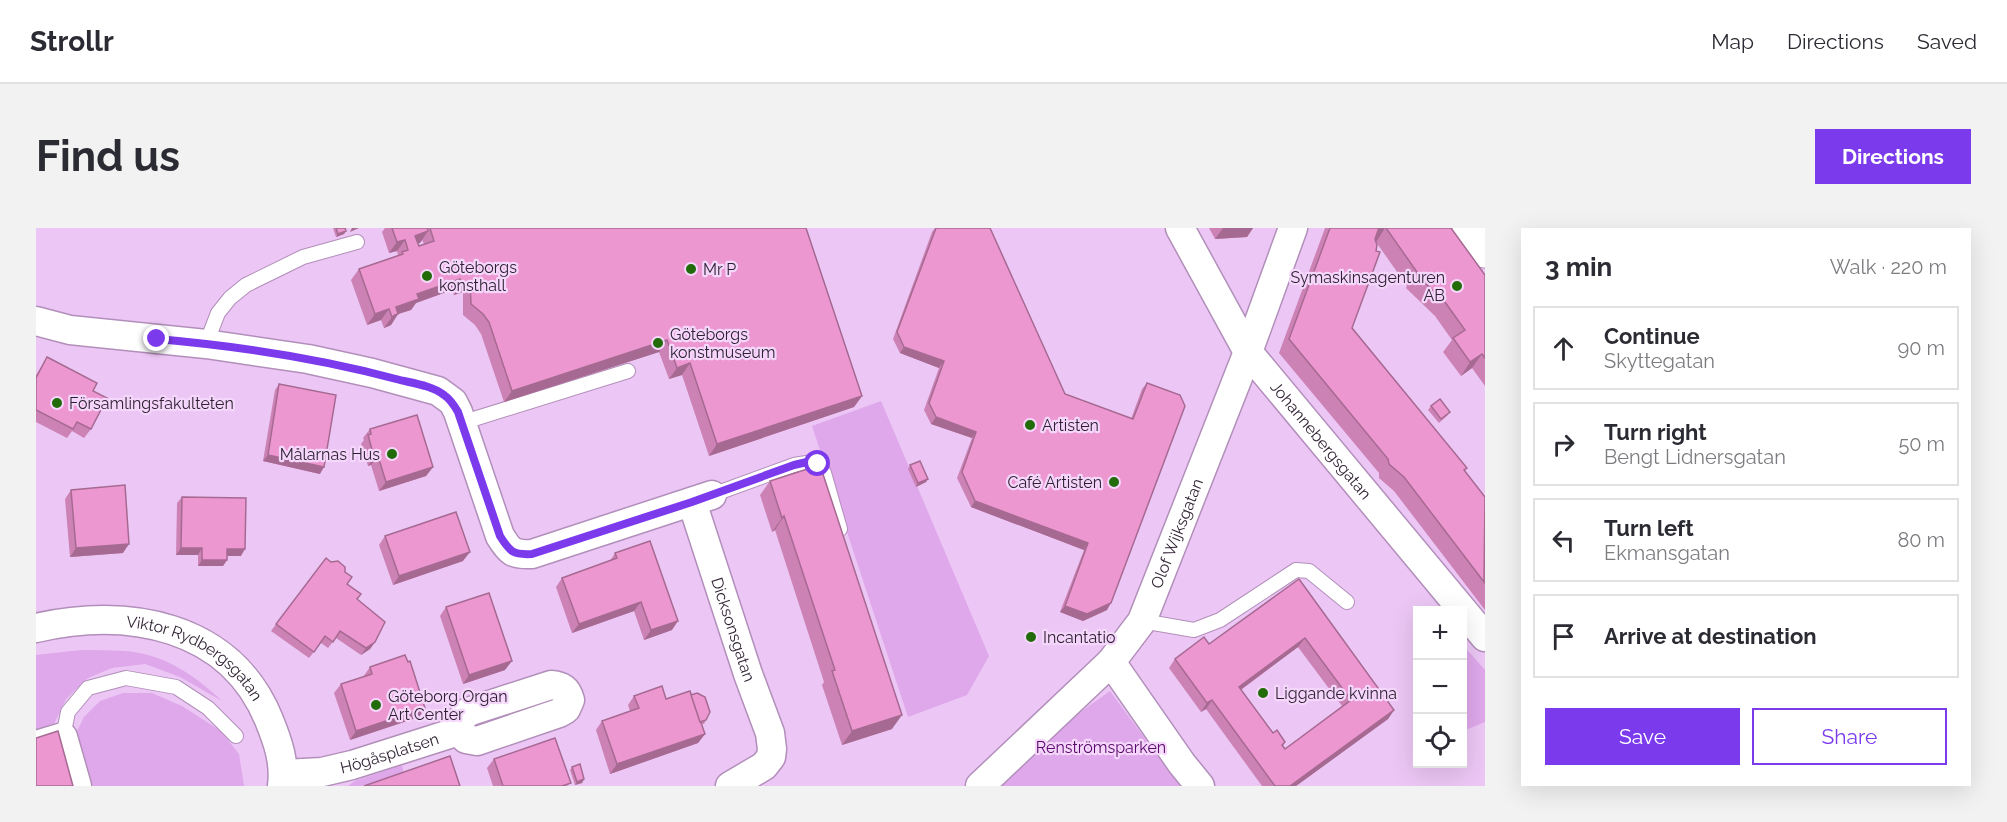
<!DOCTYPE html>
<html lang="en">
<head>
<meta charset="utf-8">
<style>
  body { margin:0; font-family:Raleway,sans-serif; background:#f2f2f3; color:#2b2b33 }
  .controls { position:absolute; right:18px; bottom:18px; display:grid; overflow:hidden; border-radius:0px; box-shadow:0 6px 24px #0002 }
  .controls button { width:54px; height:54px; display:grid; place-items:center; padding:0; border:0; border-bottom:2px solid #e1e1e2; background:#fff; color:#2b2b33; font:30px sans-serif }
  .stop { position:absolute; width:18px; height:18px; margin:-14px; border:4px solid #7c3aed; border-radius:50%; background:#fff }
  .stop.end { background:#7c3aed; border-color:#fff; box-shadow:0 2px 6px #0008 }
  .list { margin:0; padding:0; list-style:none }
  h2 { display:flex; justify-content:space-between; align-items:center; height:78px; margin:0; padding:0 24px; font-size:26px }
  h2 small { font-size:20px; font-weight:400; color:#7c7c81 }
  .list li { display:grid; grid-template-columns:39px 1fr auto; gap:18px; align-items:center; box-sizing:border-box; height:84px; margin:0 12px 12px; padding:0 12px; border:2px solid #e1e1e2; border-radius:0px }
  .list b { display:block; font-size:22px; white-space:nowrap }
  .list p { margin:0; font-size:20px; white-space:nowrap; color:#7c7c81 }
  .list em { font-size:20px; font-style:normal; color:#7c7c81 }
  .actions { display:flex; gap:12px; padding:18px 24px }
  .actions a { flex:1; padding:14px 0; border:2px solid #7c3aed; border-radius:0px; text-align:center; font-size:21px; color:#7c3aed }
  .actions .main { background:#7c3aed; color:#fff }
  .icon { flex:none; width:33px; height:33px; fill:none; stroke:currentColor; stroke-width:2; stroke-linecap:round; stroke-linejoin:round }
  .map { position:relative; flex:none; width:1449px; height:558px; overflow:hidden; border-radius:0px }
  header { display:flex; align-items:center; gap:36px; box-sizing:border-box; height:84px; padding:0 30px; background:#fff; border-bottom:2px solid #e1e1e2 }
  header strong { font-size:28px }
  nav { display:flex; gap:33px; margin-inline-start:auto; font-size:21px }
  .intro { display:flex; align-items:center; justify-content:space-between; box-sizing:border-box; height:144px; padding:0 36px }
  h1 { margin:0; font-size:42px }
  .button { padding:15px 27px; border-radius:0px; background:#7c3aed; color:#fff; font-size:21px; font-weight:700 }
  main { display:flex; gap:36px; padding:0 36px }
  aside { flex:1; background:#fff; border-radius:0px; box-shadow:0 6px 24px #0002 }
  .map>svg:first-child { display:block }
  .green { fill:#dfa8eb }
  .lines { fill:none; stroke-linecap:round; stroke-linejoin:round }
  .service-casing { stroke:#b28fba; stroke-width:16 }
  .minor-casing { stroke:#b28fba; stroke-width:31 }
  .tertiary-casing { stroke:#b28fba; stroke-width:35 }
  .service { stroke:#fff; stroke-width:14 }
  .minor { stroke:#fff; stroke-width:28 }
  .tertiary { stroke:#fff; stroke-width:33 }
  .wall { fill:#cc82b4; fill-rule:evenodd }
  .shaded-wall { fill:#a66a92 }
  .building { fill:#ed97d1; stroke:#a66a92; stroke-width:1.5; fill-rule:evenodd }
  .route { stroke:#7c3aed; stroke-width:8 }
  .poi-dot { fill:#216b09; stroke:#f5d7fc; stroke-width:2 }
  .labels { text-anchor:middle; stroke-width:4.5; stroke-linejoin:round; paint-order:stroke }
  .poi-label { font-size:16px; fill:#2d1f30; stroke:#f5d7fc; text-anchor:start }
  .street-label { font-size:16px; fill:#2d1f30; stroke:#f5d7fc }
  .park-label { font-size:16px; fill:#590969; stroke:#f5d7fc }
</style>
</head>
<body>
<header>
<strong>Strollr</strong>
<nav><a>Map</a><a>Directions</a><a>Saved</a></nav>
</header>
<div class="intro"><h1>Find us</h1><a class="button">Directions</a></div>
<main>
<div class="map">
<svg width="1449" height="558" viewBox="0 0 1449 558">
  <rect width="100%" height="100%" fill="#ecc7f5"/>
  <g class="green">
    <path d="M845,173L953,428L931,467L872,489L776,198Z"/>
    <path d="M1426,416L1449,442V494L1427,503Z"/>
    <path d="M45,422C59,422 74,422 88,423C126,425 159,447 186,473L144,449L109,436L76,440L52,450L30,471L18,496L0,501V427Z"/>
    <path d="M1074,463L1144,558H955L1005,512Z"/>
    <path d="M87,465H116L146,478L185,503L203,526L208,558H54L40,505L48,489L64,473Z"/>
    <path d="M366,537L369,550L349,558H312L319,553Z"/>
  </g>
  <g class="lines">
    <defs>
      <g id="service">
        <path d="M170,116L182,85L194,70L210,57L267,29L321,14"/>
        <path d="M425,195L592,143"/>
        <path d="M676,267L758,237L777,234L785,240L788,245L804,301"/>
        <path d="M1106,393L1158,402L1184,392L1260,342L1273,343L1311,374"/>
        <path d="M27,509L32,484L52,460L90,450L140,459L172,480L200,508"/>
      </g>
      <g id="minor">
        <path id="s1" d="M1144,0L1212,124L1449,409"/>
        <path d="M0,93L34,102L170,116L272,131L336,145L402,163L417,174L422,184L464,308C474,324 477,327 496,326L676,267"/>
        <path id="s2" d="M656,274L712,446L734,505L736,521L735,529L728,538L694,558"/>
        <path id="s3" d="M0,400C91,379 194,396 233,492C242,514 249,534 246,558"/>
        <path d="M1075,434L1146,536L1164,558"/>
        <path d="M515,457C526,458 531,461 534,472L530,481L523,485L441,513L430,511L423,503L425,491L432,484Z"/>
        <path d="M0,517L27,509L41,558"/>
        <path id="s4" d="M248,546L286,544L316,537L423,503"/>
        <path id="s5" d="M944,558L1075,434L1106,393L1212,124L1257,0"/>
      </g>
      <path id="tertiary" d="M1433,0L1449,23"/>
    </defs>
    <use href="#service" class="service-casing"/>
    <use href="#minor" class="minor-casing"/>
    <use href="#tertiary" class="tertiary-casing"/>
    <use href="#service" class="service"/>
    <use href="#minor" class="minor"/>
    <use href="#tertiary" class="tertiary"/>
  </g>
  <g class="wall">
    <path d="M297,0H309L310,3L308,6L300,9Z"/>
    <path d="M349,0H770L826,168L818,179L673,228L646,147L633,151L623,124L468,174L445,106L439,97L427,87V64L418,67L416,62L380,75L375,82L362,86L355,97L351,99L348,100L345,92L331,97L315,52L323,41L362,27L361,23L353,25L346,4ZM386,12L388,16L383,18L382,15H384Z"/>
    <path d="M899,0H954L1029,166L1095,191L1106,161L1111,155L1071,382L1047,393L1024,384L1048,322L935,279L921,250L936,210L895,196L888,182L903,140L864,125L857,111L896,4Z"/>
    <path d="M1173,0H1217L1211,9L1179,11Z"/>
    <path d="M1289,0H1415L1449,47V158L1436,140L1425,148L1407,124L1416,112L1399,88L1370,60L1371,58L1340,14L1316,100L1431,240L1429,243L1449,269V382L1358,263L1343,250V245L1243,125Z"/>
    <path d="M11,129L57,163L55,201L48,210L36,203L31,210L0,194V147Z"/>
    <path d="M243,156L284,246L227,233L239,162Z"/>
    <path d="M1395,178L1412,187L1403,195L1392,182Z"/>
    <path d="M334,201L397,239L390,248L343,263L335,237L332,238L325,216L328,212L327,210Z"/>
    <path d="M874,237L892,251L890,254L880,259L872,241Z"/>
    <path d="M734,253L856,501L806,517L786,457L788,454L739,302L736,304L724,267Z"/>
    <path d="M35,262L87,325L34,329L29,271Z"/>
    <path d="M146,269L205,328H191V332L187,338H162V327H140L141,275Z"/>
    <path d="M349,308L427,333L357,357L343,317Z"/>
    <path d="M579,325L636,402L608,412L598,383L536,405L520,359L526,350L574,333Z"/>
    <path d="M290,330L309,344L311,356L321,371L339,414L334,421L325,427L300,410L292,420L285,415L273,430L235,403Z"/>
    <path d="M1263,351L1358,482L1352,491L1260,558H1226L1170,481L1165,484L1133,440L1139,431L1173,416ZM1262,419L1306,478L1249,521L1247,518L1249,514L1237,505L1205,462Z"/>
    <path d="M410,379L469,442L427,456L404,388Z"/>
    <path d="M334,439L389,480L383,489L314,512L298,465L305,456L327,449Z"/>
    <path d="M655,467L670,492L668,496H665L669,506L662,515L574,546L560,502L566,493L594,483L592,477L598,468L630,471Z"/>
    <path d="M458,531L533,558H457L451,540Z"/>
    <path d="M536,539L548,551L546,555L539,557L534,542Z"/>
  </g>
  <g class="shaded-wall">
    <path d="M316,0H323L314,4Z"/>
    <path d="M1187,0H1217L1211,9L1179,11Z"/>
    <path d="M1342,0H1349L1340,14L1333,12Z"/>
    <path d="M310,3L308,6L300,9L302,6Z"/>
    <path d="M392,3L384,15L371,19L379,8Z"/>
    <path d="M369,12L361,23L353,25L361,14Z"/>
    <path d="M424,51L416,62L380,75L375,82L362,86L355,97L348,100L356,89L360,79L381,66Z"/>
    <path d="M434,53L427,64L418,67L426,56Z"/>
    <path d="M353,81L345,92L331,97L339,86Z"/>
    <path d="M631,112L623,124L468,174L476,163Z"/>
    <path d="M868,119L908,133L903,140L864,125Z"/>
    <path d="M1446,126L1436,140L1425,148L1434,134Z"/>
    <path d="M654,135L646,147L633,151L641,140Z"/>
    <path d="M826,168L818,179L673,228L681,216Z"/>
    <path d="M900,189L940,204L936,210L895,196Z"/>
    <path d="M232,227L288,239L284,246L227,233Z"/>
    <path d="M342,228L335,237L332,238L338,229Z"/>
    <path d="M397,239L390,248L343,263L350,254Z"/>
    <path d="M892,251L890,254L880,259L882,255Z"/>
    <path d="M939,273L1052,315L1048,322L935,279Z"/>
    <path d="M748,288L739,302L736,304L746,290Z"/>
    <path d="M93,316L87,325L34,329L40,320Z"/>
    <path d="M145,320H166L162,327H140Z"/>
    <path d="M191,321H209L205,328H187Z"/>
    <path d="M434,324L427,333L357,357L363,348Z"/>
    <path d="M166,332H191L187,338H162Z"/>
    <path d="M605,374L598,383L536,405L543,396Z"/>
    <path d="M1075,375L1071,382L1047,393L1024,384L1029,378Z"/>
    <path d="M642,393L636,402L608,412L615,402Z"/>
    <path d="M1269,410L1262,419L1196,468L1203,459Z"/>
    <path d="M339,414L334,421L325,427L330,420Z"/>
    <path d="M476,433L469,442L427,456L433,447Z"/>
    <path d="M1176,472L1170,481L1165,484L1171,475Z"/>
    <path d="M389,480L383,489L314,512L320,503Z"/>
    <path d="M1358,482L1352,491L1260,558H1254Z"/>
    <path d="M866,487L856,501L806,517L816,503Z"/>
    <path d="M669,506L662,515L574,546L581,536Z"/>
    <path d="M548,551L546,555L539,557L541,554Z"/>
  </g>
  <g class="building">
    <path d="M300,0H309L310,3L302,6Z"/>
    <path d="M356,0H391L392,3L379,8L383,18L398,13L394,0H770L826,168L681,216L654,135L641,140L631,112L476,163L453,94L447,86L435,76L434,53L426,56L424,51L381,66L383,71L360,79L362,86L359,87L356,89L353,81L339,86L323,41L367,26L366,24L372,22L369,12L361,14Z"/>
    <path d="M900,0H954L1029,166L1097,191L1111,155L1144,167L1149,178L1075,375L1051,386L1029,378L1052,315L939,273L926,244L940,204L900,189L893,175L908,133L868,119L861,104Z"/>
    <path d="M1294,0H1343L1339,11L1341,17L1340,23L1344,24L1316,100L1431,240L1428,242L1449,269L1448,354L1368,249L1353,236L1352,231L1253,111Z"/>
    <path d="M1350,0H1415L1449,47V130L1446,126L1434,134L1417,110L1429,102L1409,74L1380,46L1381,44Z"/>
    <path d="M11,129L61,155L57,163L71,170L55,201L41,194L37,201L0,182V150Z"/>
    <path d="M243,156L300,167L288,239L232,227Z"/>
    <path d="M1404,171L1414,184L1405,191L1395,178Z"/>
    <path d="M381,187L397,239L350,254L342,228L338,229L332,207L335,206L334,201Z"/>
    <path d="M884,233L892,251L882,255L874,237Z"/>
    <path d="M784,237L866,487L816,503L796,443L799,442L748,288L746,290L734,253Z"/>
    <path d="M89,257L93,316L40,320L35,262Z"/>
    <path d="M146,269L210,270L209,321H191V332H166V320H145Z"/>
    <path d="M420,284L434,324L363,348L349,308Z"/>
    <path d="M614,313L642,393L615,402L605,374L543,396L526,350L581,330L579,325Z"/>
    <path d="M290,330L295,334L302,333L309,339V344L316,349L311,356L325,366L321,371L349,394L339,414L330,420L304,403L297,414L289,408L278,424L240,396Z"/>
    <path d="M1263,351L1358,482L1254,558H1239L1176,472L1171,475L1139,431L1168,409L1173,416ZM1269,410L1315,472L1249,521L1246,517L1249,514L1241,502L1237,505L1203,459Z"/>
    <path d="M453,365L476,433L433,447L410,379Z"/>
    <path d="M369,427L372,434L374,433L389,480L320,503L305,456L336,446L334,439Z"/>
    <path d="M626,458L630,471L654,463L669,506L581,536L566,493L603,480L598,468Z"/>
    <path d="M661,465L669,469L674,484L670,492L664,494L655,467Z"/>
    <path d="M22,503L37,558H0V510Z"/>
    <path d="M519,510L535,555L526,558H467L458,531Z"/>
    <path d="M414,528L424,558H328Z"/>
    <path d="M544,536L548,551L541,554L536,539Z"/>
  </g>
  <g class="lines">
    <path class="route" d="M121,111C201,118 282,130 360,151C375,155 395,157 408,167C414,171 418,177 422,184L464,308C474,324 477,327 496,326L656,274L758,237L771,234L782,236"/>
  </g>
  <g class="poi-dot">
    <circle cx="655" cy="41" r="6"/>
    <circle cx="391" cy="48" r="6"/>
    <circle cx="1421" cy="58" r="6"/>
    <circle cx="622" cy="115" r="6"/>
    <circle cx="21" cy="175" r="6"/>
    <circle cx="994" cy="197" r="6"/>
    <circle cx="356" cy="226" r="6"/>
    <circle cx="1078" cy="254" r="6"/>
    <circle cx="995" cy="409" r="6"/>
    <circle cx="1227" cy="465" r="6"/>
    <circle cx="340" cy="477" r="6"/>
  </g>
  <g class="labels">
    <g class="poi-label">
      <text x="403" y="45">Göteborgs<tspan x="403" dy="18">konsthall</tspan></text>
      <text x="667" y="47">Mr P</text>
      <text x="1409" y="55" text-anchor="end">Symaskinsagenturen<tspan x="1409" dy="18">AB</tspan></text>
      <text x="634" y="112">Göteborgs<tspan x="634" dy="18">konstmuseum</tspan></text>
      <text x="33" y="181">Församlingsfakulteten</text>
      <text x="1006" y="203">Artisten</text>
      <text x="344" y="232" text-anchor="end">Målarnas Hus</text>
      <text x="1066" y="260" text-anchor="end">Café Artisten</text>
      <text x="1007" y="415">Incantatio</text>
      <text x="1239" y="471">Liggande kvinna</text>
      <text x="352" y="474">Göteborg Organ<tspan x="352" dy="18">Art Center</tspan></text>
    </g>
    <g class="street-label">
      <text dy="6" stroke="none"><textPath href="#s1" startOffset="256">Johannebergsgatan</textPath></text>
      <text dy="6" stroke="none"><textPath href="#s5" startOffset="326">Olof Wijksgatan</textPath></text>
      <text dy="6" stroke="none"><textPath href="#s2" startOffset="134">Dicksonsgatan</textPath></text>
      <text dy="6" stroke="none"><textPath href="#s3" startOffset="171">Viktor Rydbergsgatan</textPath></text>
      <text dy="6" stroke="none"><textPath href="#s4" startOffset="108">Högåsplatsen</textPath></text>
    </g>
    <g class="park-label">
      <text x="1065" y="525">Renströmsparken</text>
    </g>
  </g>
</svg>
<div class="controls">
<button>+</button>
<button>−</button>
<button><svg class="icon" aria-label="locate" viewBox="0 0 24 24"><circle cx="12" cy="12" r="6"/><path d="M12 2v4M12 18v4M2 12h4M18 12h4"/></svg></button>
</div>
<div class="stop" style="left:782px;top:236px"></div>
<div class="stop end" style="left:121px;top:111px"></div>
</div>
<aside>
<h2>3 min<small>Walk · 220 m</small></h2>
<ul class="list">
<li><svg class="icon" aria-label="ahead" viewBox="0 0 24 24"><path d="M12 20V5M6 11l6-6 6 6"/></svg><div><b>Continue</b><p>Skyttegatan</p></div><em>90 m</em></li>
<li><svg class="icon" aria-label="right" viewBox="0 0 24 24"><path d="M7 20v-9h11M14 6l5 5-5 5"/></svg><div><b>Turn right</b><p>Bengt Lidnersgatan</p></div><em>50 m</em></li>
<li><svg class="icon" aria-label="left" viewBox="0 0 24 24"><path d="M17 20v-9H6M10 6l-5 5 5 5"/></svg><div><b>Turn left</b><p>Ekmansgatan</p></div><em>80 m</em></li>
<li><svg class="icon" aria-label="arrive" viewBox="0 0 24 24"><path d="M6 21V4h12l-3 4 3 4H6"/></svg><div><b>Arrive at destination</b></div></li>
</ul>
<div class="actions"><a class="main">Save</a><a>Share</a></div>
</aside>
</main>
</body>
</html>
